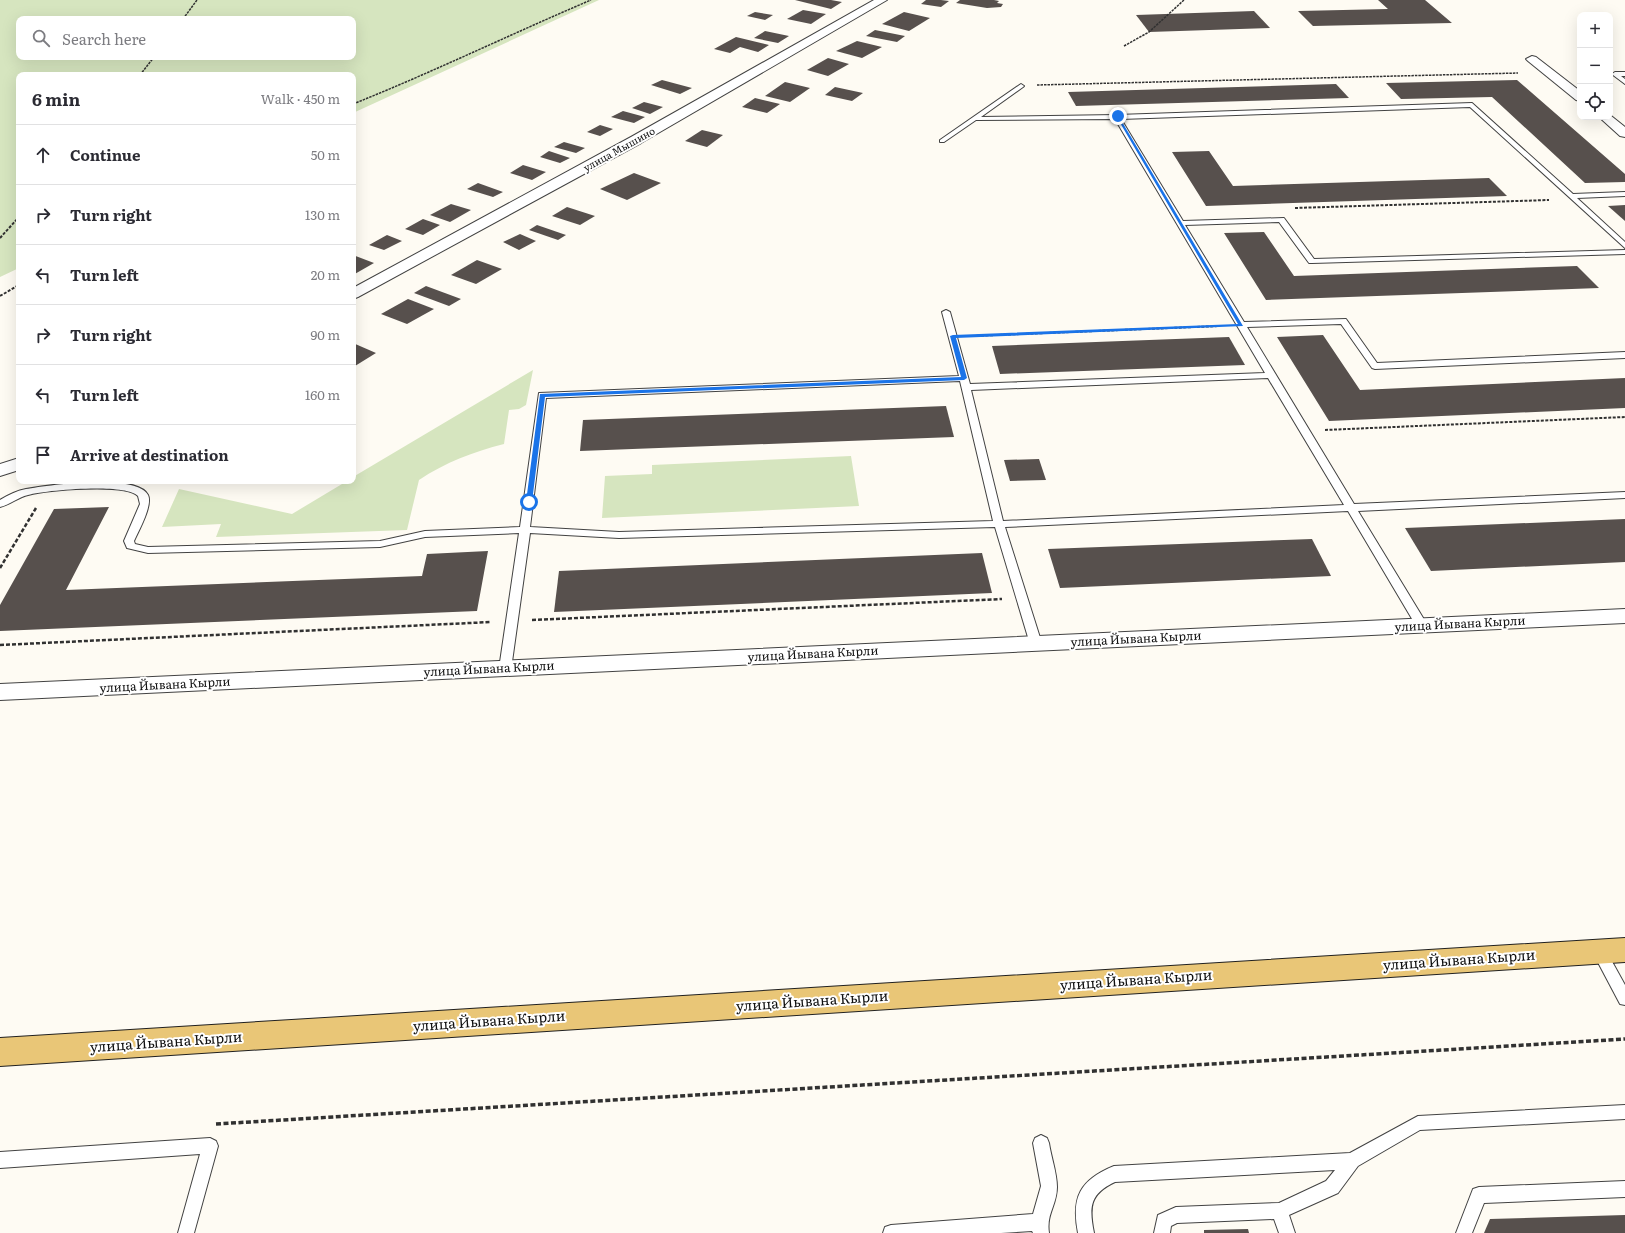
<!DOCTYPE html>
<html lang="en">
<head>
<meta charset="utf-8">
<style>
  body { margin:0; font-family:Literata,serif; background:#f7f7f7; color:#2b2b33 }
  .controls { position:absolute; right:12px; top:12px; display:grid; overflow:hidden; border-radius:8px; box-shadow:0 4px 16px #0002 }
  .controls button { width:36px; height:36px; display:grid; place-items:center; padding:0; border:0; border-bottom:1px solid #e1e1e2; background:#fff; color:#2b2b33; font:20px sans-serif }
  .stop { position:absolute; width:12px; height:12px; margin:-9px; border:3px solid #1a73e8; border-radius:50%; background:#fff }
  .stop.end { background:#1a73e8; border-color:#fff; box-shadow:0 1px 4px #0008 }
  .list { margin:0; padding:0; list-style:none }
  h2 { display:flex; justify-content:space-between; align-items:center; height:52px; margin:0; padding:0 16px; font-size:17px }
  h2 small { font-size:13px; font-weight:400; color:#7c7c81 }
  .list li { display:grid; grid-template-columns:26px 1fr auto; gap:12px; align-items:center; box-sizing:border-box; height:60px; padding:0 16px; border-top:1px solid #e1e1e2 }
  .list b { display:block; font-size:15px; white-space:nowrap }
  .list em { font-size:13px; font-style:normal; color:#7c7c81 }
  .icon { flex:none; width:22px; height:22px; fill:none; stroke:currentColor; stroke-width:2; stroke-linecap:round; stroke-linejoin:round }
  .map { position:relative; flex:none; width:1625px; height:1233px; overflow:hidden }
  .search { position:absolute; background:#fff; box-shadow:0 4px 16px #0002; left:16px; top:16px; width:340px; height:44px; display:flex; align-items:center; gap:10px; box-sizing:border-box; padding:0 14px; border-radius:8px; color:#7c7c81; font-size:15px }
  .panel { position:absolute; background:#fff; box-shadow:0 4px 16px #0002; left:16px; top:72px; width:340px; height:412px; border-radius:8px }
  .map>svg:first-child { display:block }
  .green { fill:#d6e5bf; fill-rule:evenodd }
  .building { fill:#57504d }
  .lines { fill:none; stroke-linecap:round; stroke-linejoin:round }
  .service-casing { stroke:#424242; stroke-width:2 }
  .minor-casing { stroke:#424242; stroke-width:2 }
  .primary-casing { stroke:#202020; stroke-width:2 }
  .path-far3 { stroke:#313131; stroke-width:1.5; stroke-dasharray:2.5 1; stroke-linecap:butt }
  .path-far2 { stroke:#313131; stroke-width:2; stroke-dasharray:3 1.5; stroke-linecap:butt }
  .path-far1 { stroke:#313131; stroke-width:2.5; stroke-dasharray:4 2; stroke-linecap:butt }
  .path { stroke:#313131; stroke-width:3.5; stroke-dasharray:5 2.5; stroke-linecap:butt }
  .service { fill:#fff; fill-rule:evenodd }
  .minor { fill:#fff; fill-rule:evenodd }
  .primary { fill:#e9c677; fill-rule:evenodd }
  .route { fill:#1a73e8 }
  .labels { text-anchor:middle; stroke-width:4; stroke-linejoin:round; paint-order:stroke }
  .far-street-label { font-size:10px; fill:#0f0f0f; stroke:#fff }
  .street-label { font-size:12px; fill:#0f0f0f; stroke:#fff }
  .near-street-label { font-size:14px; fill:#0f0f0f; stroke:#fff }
</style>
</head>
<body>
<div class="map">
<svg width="1625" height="1233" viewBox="0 0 1625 1233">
  <rect width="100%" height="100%" fill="#fefbf3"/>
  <g class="green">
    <path d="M0,0H599L353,113V75H19V268L0,277ZM19,19H353V57H19Z"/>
    <path d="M533,370L526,405L519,409L509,410L504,444C473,452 446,462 419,480L407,530L216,537L221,524L162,527L179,489L292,514L347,481H353V477Z"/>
    <path d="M851,456L859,506L602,518L605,476L652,474V465Z"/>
  </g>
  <g class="building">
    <path d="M795,0H831L842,2L831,9Z"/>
    <path d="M926,0H941L949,1L941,7L921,4Z"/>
    <path d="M960,0H994L999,1L997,3L1003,4L1001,7L987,8L956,3Z"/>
    <path d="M1378,0H1425L1452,23L1313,26L1298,11L1388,9Z"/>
    <path d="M803,10L826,14L811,24L787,19Z"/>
    <path d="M1254,11L1270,28L1149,32L1136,15Z"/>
    <path d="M755,12L773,15L765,20L747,16Z"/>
    <path d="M904,12L930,18L909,31L882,24Z"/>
    <path d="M875,30L905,36L897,42L866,36Z"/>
    <path d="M765,31L789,36L778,43L754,38Z"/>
    <path d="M736,37L769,45L758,52L740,47L730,53L714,49Z"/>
    <path d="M857,41L882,47L862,58L836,51Z"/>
    <path d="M828,58L849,64L828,76L807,70Z"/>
    <path d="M662,80L692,88L680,94L651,85Z"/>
    <path d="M1517,80L1625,174V182L1585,183L1492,97L1401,99L1386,83Z"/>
    <path d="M785,82L810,88L790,102L765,96Z"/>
    <path d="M1336,84L1349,98L1076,106L1068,92Z"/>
    <path d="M835,87L863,93L852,101L825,95Z"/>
    <path d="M755,98L780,104L767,113L742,107Z"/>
    <path d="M644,102L663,107L650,114L632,108Z"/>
    <path d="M623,111L645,117L634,123L611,117Z"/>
    <path d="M600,125L613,129L600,136L587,132Z"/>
    <path d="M702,130L723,135L707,147L685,141Z"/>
    <path d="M564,142L585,148L576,153L554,147Z"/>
    <path d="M549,151L570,158L560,163L540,157Z"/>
    <path d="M1209,151L1233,186L1489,178L1507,196L1206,206L1172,152Z"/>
    <path d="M523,165L546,172L532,180L510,173Z"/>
    <path d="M634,173L661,183L627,200L600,189Z"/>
    <path d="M478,183L503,192L493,197L467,189Z"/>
    <path d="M451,204L471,210L450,222L430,215Z"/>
    <path d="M1625,205V221L1608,206Z"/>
    <path d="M567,207L595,216L580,225L552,216Z"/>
    <path d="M423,219L440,225L423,235L405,229Z"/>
    <path d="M537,225L566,235L558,240L529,230Z"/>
    <path d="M1264,232L1294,276L1577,266L1599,288L1266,300L1224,233Z"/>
    <path d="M520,234L536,241L519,250L503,242Z"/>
    <path d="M387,235L402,241L384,250L369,245Z"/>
    <path d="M353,255L374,263L353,275Z"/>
    <path d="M477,260L502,269L476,284L451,275Z"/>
    <path d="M426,286L461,299L449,306L414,293Z"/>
    <path d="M408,299L434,309L407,324L381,314Z"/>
    <path d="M1323,335L1360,390L1625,378V408L1329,421L1277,337Z"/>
    <path d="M1229,337L1245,365L1000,374L992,346Z"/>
    <path d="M353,343L376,353L355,366L353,365Z"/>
    <path d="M946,406L954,437L580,451L583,420Z"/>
    <path d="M1039,459L1046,480L1010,481L1004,460Z"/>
    <path d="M109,507L66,590L422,576L427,554L488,551L477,611L0,631V605L54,509Z"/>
    <path d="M1625,519V562L1431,571L1405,528Z"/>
    <path d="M1312,539L1331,576L1060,588L1048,549Z"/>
    <path d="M982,553L992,593L554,612L559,571Z"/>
    <path d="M1625,1215V1233H1484L1490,1219Z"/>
    <path d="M1248,1229L1249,1233H1204V1230Z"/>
  </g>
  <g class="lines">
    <defs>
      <g id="service">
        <path d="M1615,72H1625V76H1621L1625,79V84L1613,75L1612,74Z"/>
        <path d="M1021,84L1024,86L1023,87L981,117L1117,115L1472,103L1573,194L1625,192V196L1577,198L1625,242V248L1470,107L1121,119L1183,221L1284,218L1314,259L1625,250V254L1312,263H1309L1279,222L1185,225L1244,322L1346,319L1377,363L1625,352V358L1375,369L1372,368L1341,324L1247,327L1354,504L1625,492V498L1358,511L1428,626L1422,630L1418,629L1348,511L1005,527L1042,644L1036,648L1030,644L995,527L619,538L530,533L511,669L509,672H501L499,669L519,533L425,537L380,547L148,553L127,548L124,541L140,504L138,496C125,483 47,490 28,495C18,497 10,505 0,507V500C8,495 16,491 26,489C47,485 137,473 148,495C153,505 139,530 134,541L135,544L148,547L380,541L425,531L520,527L539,393L959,376L942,312L946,310L950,312L970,384L1265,373L1115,119L976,120L944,142H940V140ZM1268,378L1344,505L1003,521L971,390ZM960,381L993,521L619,532L530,527L546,398Z"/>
        <path d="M1599,945L1604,947L1625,985V1005L1620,1004L1592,951L1594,947Z"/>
        <path d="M1625,1105V1119L1420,1130L1358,1166L1338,1193L1289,1215L1295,1233H1279L1274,1219L1177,1223L1171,1226L1170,1233H1154L1158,1215L1176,1207L1279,1203L1326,1181L1335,1170L1115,1182C1089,1194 1089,1208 1094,1233H1078C1071,1197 1080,1180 1114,1166L1350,1153L1418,1116Z"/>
        <path d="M1041,1135L1047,1138L1049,1143C1051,1157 1057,1173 1057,1187C1057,1205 1046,1214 1049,1233H1033L1032,1231L1001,1233H883L885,1227L891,1225L1033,1214L1041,1186L1033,1143L1035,1138Z"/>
        <path d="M210,1138L216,1141L218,1146L194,1233H178L200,1154L0,1168V1152Z"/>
        <path d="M1625,1181V1197L1484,1203L1472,1233H1456L1473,1189L1479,1187Z"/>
      </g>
      <g id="minor">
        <path d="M874,0H887L641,143L358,297L353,299V288L631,137Z"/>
        <path d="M1532,56L1536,57L1580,91V101L1576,100L1528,61L1526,59Z"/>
        <path d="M1610,115L1625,127V137L1620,136L1599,117H1610Z"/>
        <path d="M19,458V470L0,476V464Z"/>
        <path d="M1625,609V623L0,700V684Z"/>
      </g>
      <path id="primary" d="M1625,938V962L0,1066V1038Z"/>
    </defs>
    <use href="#service" class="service-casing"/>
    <use href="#minor" class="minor-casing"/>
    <use href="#primary" class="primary-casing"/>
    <g class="path-far3">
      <path d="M183,19L197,0"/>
      <path d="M1124,46L1149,32L1184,0"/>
      <path d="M140,75L154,57"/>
      <path d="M1037,85L1518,73"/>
      <path d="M353,104C433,72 511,34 591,0"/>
    </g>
    <g class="path-far2">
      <path d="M1295,208L1549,200"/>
      <path d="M0,238L19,217"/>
      <path d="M0,296L19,285"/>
      <path d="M972,336L1220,326"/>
      <path d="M1325,430L1625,417"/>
    </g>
    <g class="path-far1">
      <path d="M0,568L36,508"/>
      <path d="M532,620L1002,599"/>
      <path d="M0,645L491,622"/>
    </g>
    <path class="path" d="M216,1124L1625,1039"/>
    <use href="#service" class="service"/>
    <use href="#minor" class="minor"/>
    <use href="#primary" class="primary"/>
  </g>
  <path class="route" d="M1118,115L1243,326L956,338L967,378L964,380L545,397L532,502L529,503L526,502L540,394L961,377L950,336L953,335L1238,324L1116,116Z"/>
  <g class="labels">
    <g class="far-street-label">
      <text transform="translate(619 149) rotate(-29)" y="4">улица Мышино</text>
    </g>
    <g class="street-label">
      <text transform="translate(1460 624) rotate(-3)" y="4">улица Йывана Кырли</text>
      <text transform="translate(1136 639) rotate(-3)" y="4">улица Йывана Кырли</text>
      <text transform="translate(813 654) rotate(-3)" y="4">улица Йывана Кырли</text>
      <text transform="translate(489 669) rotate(-3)" y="4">улица Йывана Кырли</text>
      <text transform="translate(165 685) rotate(-3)" y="4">улица Йывана Кырли</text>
    </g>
    <g class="near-street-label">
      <text transform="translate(1459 960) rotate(-4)" y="5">улица Йывана Кырли</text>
      <text transform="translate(1136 980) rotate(-4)" y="5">улица Йывана Кырли</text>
      <text transform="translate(812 1001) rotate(-4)" y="5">улица Йывана Кырли</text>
      <text transform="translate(489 1021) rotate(-4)" y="5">улица Йывана Кырли</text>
      <text transform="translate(166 1042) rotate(-4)" y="5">улица Йывана Кырли</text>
    </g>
  </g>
</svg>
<div class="controls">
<button>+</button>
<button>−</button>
<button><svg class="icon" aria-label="locate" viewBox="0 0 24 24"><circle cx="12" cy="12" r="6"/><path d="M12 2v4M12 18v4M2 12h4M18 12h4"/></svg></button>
</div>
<div class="stop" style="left:529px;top:502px"></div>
<div class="stop end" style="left:1118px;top:116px"></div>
<div class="search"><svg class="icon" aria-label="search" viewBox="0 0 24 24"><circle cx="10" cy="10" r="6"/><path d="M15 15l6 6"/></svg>Search here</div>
<section class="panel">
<h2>6 min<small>Walk · 450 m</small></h2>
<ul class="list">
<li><svg class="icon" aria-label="ahead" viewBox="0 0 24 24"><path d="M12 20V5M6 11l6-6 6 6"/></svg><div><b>Continue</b></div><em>50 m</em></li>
<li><svg class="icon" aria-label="right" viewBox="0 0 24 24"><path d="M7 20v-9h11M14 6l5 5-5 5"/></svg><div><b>Turn right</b></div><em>130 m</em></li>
<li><svg class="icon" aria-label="left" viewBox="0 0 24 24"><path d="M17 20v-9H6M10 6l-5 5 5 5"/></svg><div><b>Turn left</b></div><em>20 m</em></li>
<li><svg class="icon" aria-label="right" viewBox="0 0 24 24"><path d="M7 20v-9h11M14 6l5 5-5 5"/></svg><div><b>Turn right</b></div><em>90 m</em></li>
<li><svg class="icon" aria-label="left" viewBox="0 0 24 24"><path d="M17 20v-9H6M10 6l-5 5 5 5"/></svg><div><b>Turn left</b></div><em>160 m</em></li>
<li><svg class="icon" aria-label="arrive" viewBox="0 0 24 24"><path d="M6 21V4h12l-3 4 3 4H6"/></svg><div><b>Arrive at destination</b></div></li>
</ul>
</section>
</div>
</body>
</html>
